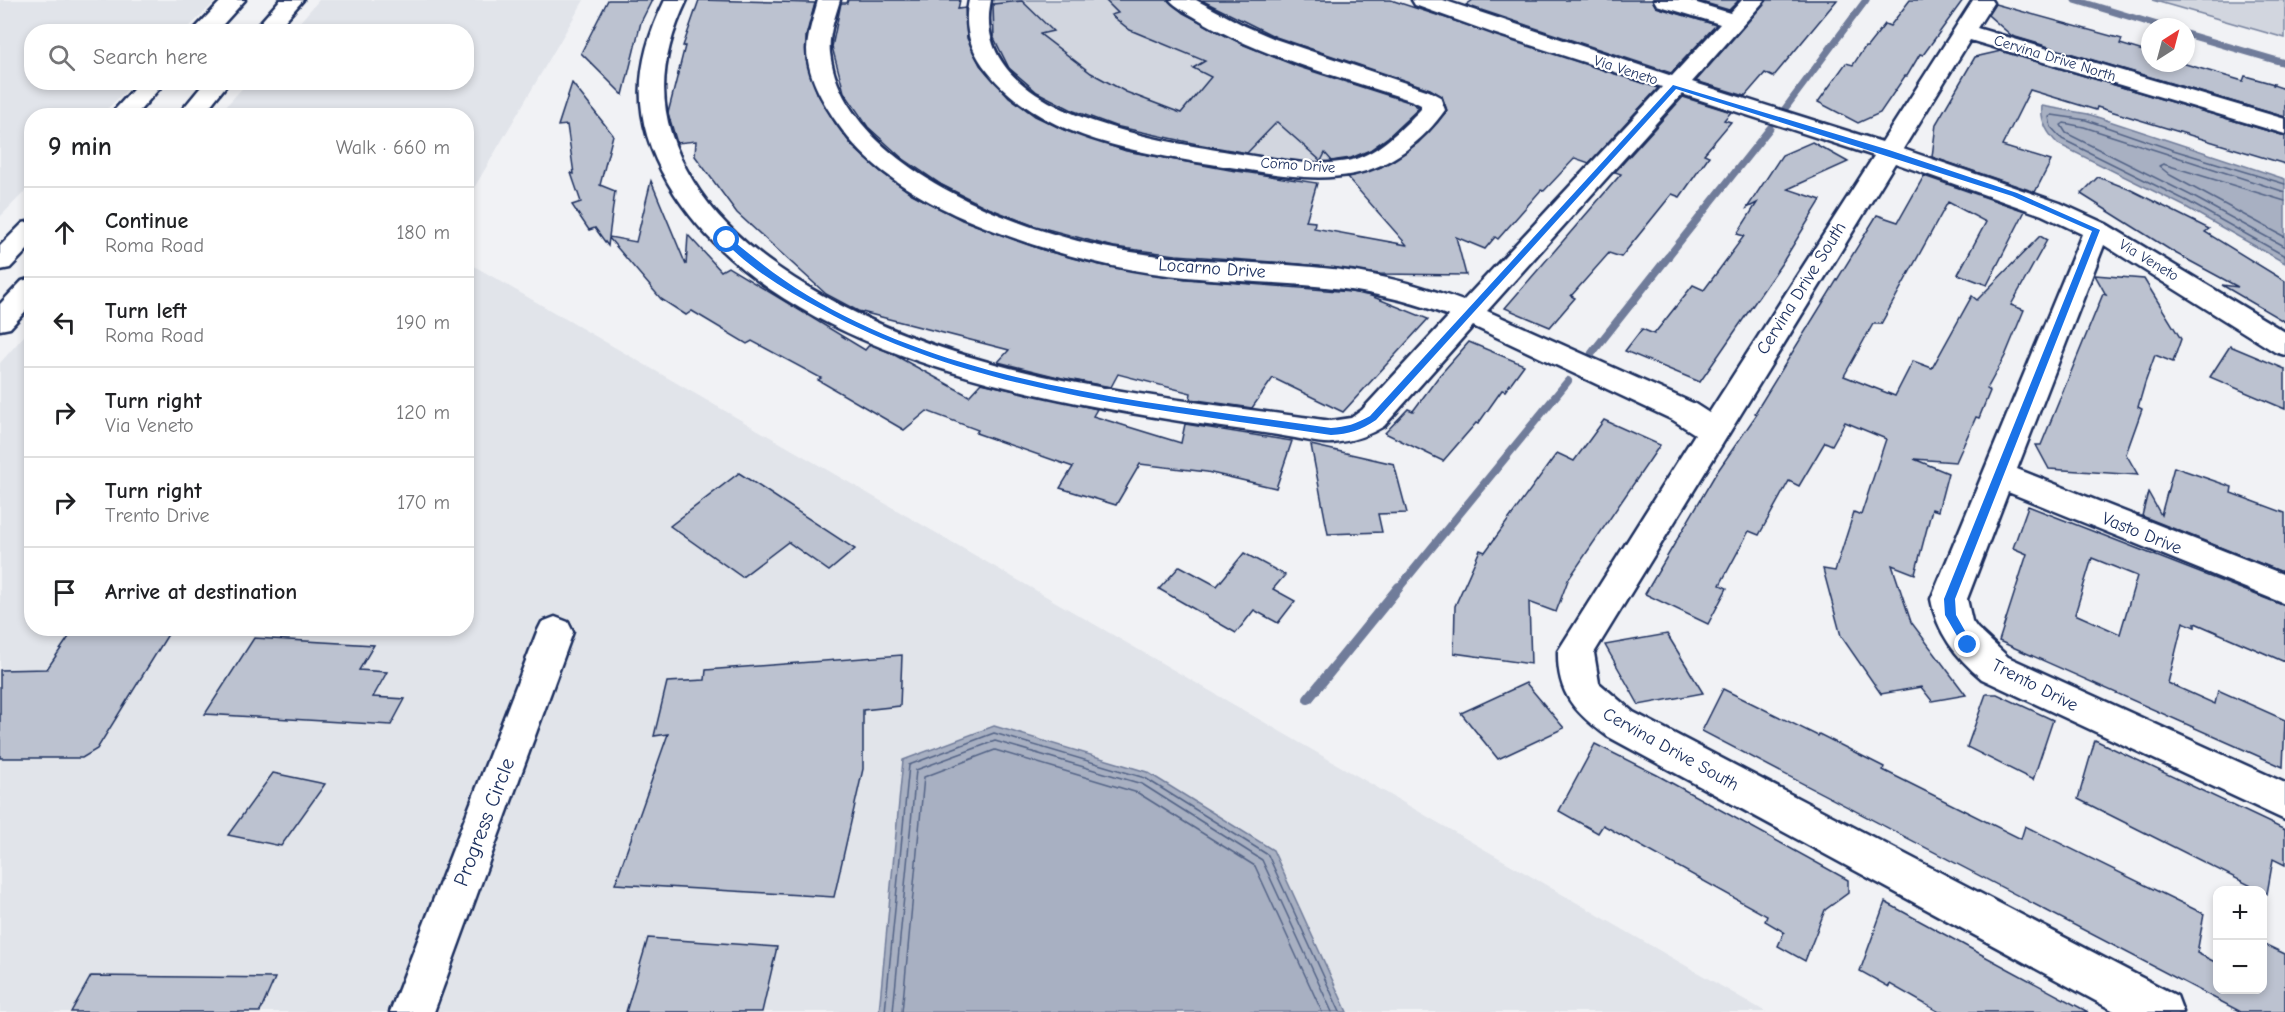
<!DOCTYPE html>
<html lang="en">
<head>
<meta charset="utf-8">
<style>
  body { margin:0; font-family:"Comic Neue",sans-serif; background:#f2f2f2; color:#202124 }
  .controls { position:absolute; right:18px; bottom:18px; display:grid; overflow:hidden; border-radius:12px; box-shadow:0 3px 9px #0003 }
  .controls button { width:54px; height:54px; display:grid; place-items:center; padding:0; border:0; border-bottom:2px solid #e0e0e0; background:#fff; color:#202124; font:30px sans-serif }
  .compass { position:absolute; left:2141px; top:18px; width:54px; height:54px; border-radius:50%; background:#fff; box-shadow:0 3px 9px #0003; rotate:36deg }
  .stop { position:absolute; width:18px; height:18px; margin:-14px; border:4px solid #1a73e8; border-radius:50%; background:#fff }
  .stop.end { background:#1a73e8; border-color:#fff; box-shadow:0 2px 6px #0008 }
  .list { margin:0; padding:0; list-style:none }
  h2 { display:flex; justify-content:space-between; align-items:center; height:78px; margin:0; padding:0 24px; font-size:26px }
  h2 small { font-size:20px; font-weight:400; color:#757577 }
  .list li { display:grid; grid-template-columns:39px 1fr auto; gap:18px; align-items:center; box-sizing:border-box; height:90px; padding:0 24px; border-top:2px solid #e0e0e0 }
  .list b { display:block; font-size:22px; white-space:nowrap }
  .list p { margin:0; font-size:20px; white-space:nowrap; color:#757577 }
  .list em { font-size:20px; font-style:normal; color:#757577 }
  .icon { flex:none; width:33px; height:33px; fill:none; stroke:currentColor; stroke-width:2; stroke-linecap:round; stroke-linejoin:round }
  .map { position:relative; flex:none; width:2285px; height:1012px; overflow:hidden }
  .search { position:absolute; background:#fff; box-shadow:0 3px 9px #0003; left:24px; top:24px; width:450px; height:66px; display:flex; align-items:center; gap:15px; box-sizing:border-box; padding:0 21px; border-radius:24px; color:#757577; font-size:22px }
  .panel { position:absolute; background:#fff; box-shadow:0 3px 9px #0003; left:24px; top:108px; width:450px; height:528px; border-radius:24px }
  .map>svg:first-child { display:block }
  .built { fill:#e1e4ea }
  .green { fill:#d2d6df; stroke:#76829e; stroke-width:1.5 }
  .water { fill:#a8b0c2; stroke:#707c9a; stroke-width:1.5 }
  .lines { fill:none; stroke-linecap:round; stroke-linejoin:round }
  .shore { stroke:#536386; stroke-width:1.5 }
  .stream-far2 { stroke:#707c9a; stroke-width:7 }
  .stream-far1 { stroke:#707c9a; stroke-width:8 }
  .stream { stroke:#707c9a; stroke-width:10 }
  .building { fill:#bcc2d0; stroke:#1b2f5e; stroke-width:1.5; fill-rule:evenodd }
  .minor-casing { stroke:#1b2f5e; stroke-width:5 }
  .primary-casing { stroke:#1b2f5e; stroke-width:5 }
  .minor { fill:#fff; fill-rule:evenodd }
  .primary { fill:#fff; fill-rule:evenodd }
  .route { fill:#1a73e8 }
  .labels { text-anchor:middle; stroke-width:4.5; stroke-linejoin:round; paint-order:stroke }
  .far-street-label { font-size:15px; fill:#1b2f5e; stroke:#fff }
  .street-label { font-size:18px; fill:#1b2f5e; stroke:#fff }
  .near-street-label { font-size:21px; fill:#1b2f5e; stroke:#fff }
</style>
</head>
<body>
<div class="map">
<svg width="2285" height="1012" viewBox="0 0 2285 1012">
  <rect width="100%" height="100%" fill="#f1f2f5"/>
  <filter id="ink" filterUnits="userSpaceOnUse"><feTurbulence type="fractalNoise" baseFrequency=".0167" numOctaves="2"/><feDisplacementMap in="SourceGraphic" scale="12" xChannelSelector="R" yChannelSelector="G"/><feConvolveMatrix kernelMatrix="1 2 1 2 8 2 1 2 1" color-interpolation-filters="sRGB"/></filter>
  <g filter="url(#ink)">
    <g class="built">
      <path d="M0,0H217L185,31L32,32V82L134,83L101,115L32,116L31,185L0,217Z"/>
      <path d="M319,0H584L467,200L466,116L218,115L247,83L466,82V32L292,31Z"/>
      <path d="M467,262L1766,1012H1347L1318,954L903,760L879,1012H0V363L31,328L32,628H466Z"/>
    </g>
    <g class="green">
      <path d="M989,0H1172L1416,101L1419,108C1404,128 1370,156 1346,161C1317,167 1284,159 1255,155C1202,148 1135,140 1085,121C1054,108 1017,86 998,57C986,39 989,20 989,0Z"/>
      <path d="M2152,0H2285V38Z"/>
    </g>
    <g class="water">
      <path d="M2042,106L2088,114L2285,179V263L2184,206L2058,144C2048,134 2040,122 2042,106Z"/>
      <path d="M994,726L1147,772L1273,850L1347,1012H879L903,760Z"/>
    </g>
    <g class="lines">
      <g class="shore">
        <path d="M2285,184L2170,149L2086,120L2052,115L2049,117L2051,127L2062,139L2187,201L2285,256"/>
        <path d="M2285,192L2084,127L2064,123L2061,125L2066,133L2190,195L2285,247"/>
        <path d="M2285,201L2163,164L2159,166L2170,175L2285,237"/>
        <path d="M885,1012L909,765L994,733L1145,778L1268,855L1340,1012"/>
        <path d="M893,1012L916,770L995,741L1142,784L1262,860L1332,1012"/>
        <path d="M902,1012L924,777L995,750L1138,793L1255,866L1322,1012"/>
      </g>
      <g class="stream-far2">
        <path d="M2075,0L2164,27"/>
        <path d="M2186,34L2285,63"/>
        <path d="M1784,110L1866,0"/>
        <path d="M1667,258L1770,128"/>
      </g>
      <g class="stream-far1">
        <path d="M1592,353L1668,257"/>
        <path d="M1398,589L1568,381"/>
      </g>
      <path class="stream" d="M1308,699L1399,587"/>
    </g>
    <g class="building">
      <path d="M608,0H652L641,22L623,95L581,53Z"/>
      <path d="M699,0L815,3L806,36V60L817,93L835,123L853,147L881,172L912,194L962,220L1043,250L1100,265L1186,279L1351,292L1371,296L1428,319L1343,412L1273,378L1252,408L1190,399L1191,393L1118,374L1111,387L1062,378L998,362L1009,350L858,311L826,294L737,213L695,156L696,141L677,143L668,113L685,46H683Z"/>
      <path d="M848,0H960L958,9L965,8L967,38L980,65L1009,97L1035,116L1064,130L1126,151L1230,170L1317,183L1306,221L1315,222L1314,228L1407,245L1347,177L1381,167L1418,143L1447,111L1442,96L1430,89L1276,37L1201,0H1391L1658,88L1589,163L1575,158L1544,191L1541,190L1498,239L1495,237L1485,249L1456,237L1466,275L1380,274L1300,264L1176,255L1114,247L1032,225L986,207L942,185L902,158L868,127L844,92L832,47L841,3H847Z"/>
      <path d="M1105,0H1168L1183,13L1244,45L1299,67L1412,103L1419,108L1388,137L1370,150L1351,158L1337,160L1332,161L1325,153L1321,161L1277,122L1247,153L1197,144L1115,126L1074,111L1037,92L1009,68L994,38L993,4L1022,1L1053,31L1040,34L1091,73L1126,92L1181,113L1211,77L1193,68L1205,61L1130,30L1111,15L1118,13Z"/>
      <path d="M1473,0H1652L1656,7L1716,25L1671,73L1466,5Z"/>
      <path d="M1695,0H1739L1729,10Z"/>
      <path d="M1767,0H1837L1773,77L1765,73L1745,96L1696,81Z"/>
      <path d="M1910,0H1963L1923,55L1920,54L1907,76H1905L1880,113L1858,123L1818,102L1846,63L1853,65L1865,47H1867L1885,24L1890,26Z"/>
      <path d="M1995,4L2122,39L2120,44L2150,53V63H2182L2243,81L2245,76L2274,84L2273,85L2285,89V117L2012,36L1988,15Z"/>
      <path d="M2001,51L2285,136V164L2097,107L2096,110L2030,90L2002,146L2051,161L2035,192L1932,157L1936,124L1975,57Z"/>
      <path d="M572,83L613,135L600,185L615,191L609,237L636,242L651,181L686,265L688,235L721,271L728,267L865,350L870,344L889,352L969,396L981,383L1097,409L1093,416L1181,443L1185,424L1292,441L1276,488L1207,472L1140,464L1116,505L1060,488L1073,467L976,433L978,430L927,411L904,430L818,380L821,378L752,341L747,344L692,311L686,315L661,299L609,238L608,246L595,228L589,230L572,205L581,202L571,173L574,174L567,125L558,126Z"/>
      <path d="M1683,97L1731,112L1724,120L1731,122L1704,154L1709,156L1680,197L1672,194L1621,257L1609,253L1571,296L1575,298L1550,327L1505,308L1621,174L1615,172Z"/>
      <path d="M1812,142L1848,162L1788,189L1821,200L1784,260L1700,382L1625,351L1642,329L1654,334L1693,285L1704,290L1744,236L1737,234L1757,203L1747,208L1782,155Z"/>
      <path d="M1924,176L2025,211L1987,285L1958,274L1986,222L1948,202L1881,324H1873L1844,376L1895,396L1913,361L1932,368L1972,296L1977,300L2040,236L2047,240L2011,305L2024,310L2005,356L1987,389L1990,391L1979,418L1976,417L1956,462L1914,459L1948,473L1938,511L1932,509L1915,574L1892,565L1911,622L1966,695L1932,701L1921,687L1881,694L1841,636L1823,569L1835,571L1854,512L1861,515L1886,439L1845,422L1832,445L1825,442L1799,486L1789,481L1759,535L1749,531L1720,585L1727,588L1708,624L1645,594L1715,475L1757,414L1755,413L1877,215L1898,222Z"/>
      <path d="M2098,177L2131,190L2209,229L2205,232L2285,281V322L2222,285L2238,287L2175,253L2081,194Z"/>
      <path d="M2095,275L2144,279L2181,339L2173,362L2155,355L2145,383L2138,407L2142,409L2126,454L2138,475L2049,469L2036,445H2041L2103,294L2106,295Z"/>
      <path d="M1469,342L1524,365L1505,391L1502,390L1478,424L1476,423L1443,461L1385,433L1408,409L1413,411L1439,376Z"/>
      <path d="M2230,346L2285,369V409L2210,377Z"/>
      <path d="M1604,420L1660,445L1568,580L1556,612L1529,602L1531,664L1454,653L1455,606L1480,550L1485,552L1557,453L1574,461Z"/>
      <path d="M1311,445L1394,464L1407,513L1378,514L1382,532L1328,534Z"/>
      <path d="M2174,467L2232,487L2231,493L2285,513V573L2142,516L2148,492L2161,515Z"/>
      <path d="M739,473L855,549L829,571L788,542L742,577L670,526Z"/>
      <path d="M2028,506L2285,606V662L2195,623V627L2183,622L2168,683L2215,704L2218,690L2285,720L2283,767L1999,641L2027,554L2013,548ZM2092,558L2137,576L2120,634L2075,614Z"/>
      <path d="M1244,553L1285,575L1273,589L1295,601L1278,623L1254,610L1236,633L1159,589L1180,566L1217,586Z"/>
      <path d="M75,628H172L97,749L82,758H0V670L47,669Z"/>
      <path d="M1667,634L1703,693L1639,705L1605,645Z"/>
      <path d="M254,638L374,645L359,670L387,672L373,697L405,699L391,725L205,714Z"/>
      <path d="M902,655L900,706L863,710V769L834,897L615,884L668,734L654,736L667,682L705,680L706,670Z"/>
      <path d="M1526,683L1564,728L1498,759L1461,713Z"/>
      <path d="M1723,689L1818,736L1819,734L1884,767L1883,770L2021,839L2025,826L2204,914L2197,953L2217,963V990H2262L2264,944L2285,954V1012H2241L1702,731Z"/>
      <path d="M1986,694H1997L2053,720L2033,780L1967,747Z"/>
      <path d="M2095,740L2285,830V865L2273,859L2267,894L2078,799Z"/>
      <path d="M1595,744L1657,775L1848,880V893L1825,910L1805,961L1778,946L1784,932L1765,921L1767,916L1603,825L1598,833L1559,811Z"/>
      <path d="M273,773L325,784L281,846L228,835Z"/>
      <path d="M1885,902L1975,951L2088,1012H1939L1890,984L1889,987L1860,971Z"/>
      <path d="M648,938L777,947L762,1012H626Z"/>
      <path d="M91,976L275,978L260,1012H71Z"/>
    </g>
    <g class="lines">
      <defs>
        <g id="minor">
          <path d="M665,0H687C656,65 655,118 693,181C720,226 763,260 808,287C966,382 1153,395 1331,421L1351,418L1362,410L1449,316C1358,280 1281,286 1186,277C1109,270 1033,248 963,218C918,198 872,170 843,131C826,108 807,78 807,49C808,32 814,16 818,0H840C835,17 828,36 830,53C843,166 1018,231 1114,249C1196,265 1280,260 1362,273C1397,279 1431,289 1463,301L1662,87L1493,33L1415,5L1412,0H1443L1672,76L1720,24L1657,5L1654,0H1687L1730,13L1742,0H1765L1692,82L1882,142L1973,0H1991L1993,3L1977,28L2285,119V134L1970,40L1903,149L2060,203L2106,224L2285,332V355L2275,352L2104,245L2017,469L2285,575V604L2008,492L1967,599L1972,621L1977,628L2008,657L2285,783V820L1982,679C1956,657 1937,633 1931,599L2082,234L2042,215L1895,163L1594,653L1599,683L1633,712L2177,996L2183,1012H2116L1607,736C1574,712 1557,693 1558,651L1695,434L1673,420L1473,326L1384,426C1368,436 1352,441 1333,443C1319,444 1303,439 1289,437C1255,431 1221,427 1186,422C1015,396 762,346 668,183C631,119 633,66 665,0ZM1682,94L1874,156L1709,413L1695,404L1487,311Z"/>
          <path d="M969,0H991C967,112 1154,140 1229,152C1268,158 1313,169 1352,160C1379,153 1402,128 1421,109V105L1413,101C1339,76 1259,57 1193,16C1185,11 1176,7 1170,0H1196L1245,26L1275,39L1429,91L1440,97L1445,110C1424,140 1390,167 1354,174C1311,183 1265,172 1223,166C1141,153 1043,140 988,72C970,50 963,27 969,0Z"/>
          <path d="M555,617L568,622L573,632L434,1012H390L537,632L542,622Z"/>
        </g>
        <g id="primary">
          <path d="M222,0H245L216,32H192Z"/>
          <path d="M280,0H303L275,32H252Z"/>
          <path d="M140,82H165L135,116H109Z"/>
          <path d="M205,82H229L202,116H177Z"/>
          <path d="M32,221V245L10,268L0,270V246L23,223Z"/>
          <path d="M32,278V304L10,328L0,330V304L22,281Z"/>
        </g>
      </defs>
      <use href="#minor" class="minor-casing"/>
      <use href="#primary" class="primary-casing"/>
      <use href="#minor" class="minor"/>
      <use href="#primary" class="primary"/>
    </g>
  </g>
  <path class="route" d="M1673,85L1889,150L2017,193L2100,230L1955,599L1956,615L1973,645L1971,648H1964L1945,615L1944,599L2092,231L2012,196L1676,89L1376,420C1361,430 1349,434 1331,435C1159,409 979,395 823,310C788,292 750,269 723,240L730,238C755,259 779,278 807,295C961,389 1156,402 1331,428C1346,427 1356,424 1370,416Z"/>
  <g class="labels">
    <g class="far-street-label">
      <text transform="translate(2055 58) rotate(17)" y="5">Cervina Drive North</text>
      <text transform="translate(1626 70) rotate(18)" y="5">Via Veneto</text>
      <text transform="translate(1298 165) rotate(4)" y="5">Como Drive</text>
      <text transform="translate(2149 260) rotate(31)" y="5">Via Veneto</text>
    </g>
    <g class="street-label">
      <text transform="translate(1212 268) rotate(4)" y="6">Locarno Drive</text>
      <text transform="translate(1801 288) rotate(-58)" y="6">Cervina Drive South</text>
      <text transform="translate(2142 533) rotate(22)" y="6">Vasto Drive</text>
      <text transform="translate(2035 685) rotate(27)" y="6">Trento Drive</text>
      <text transform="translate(1671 749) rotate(29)" y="6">Cervina Drive South</text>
    </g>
    <g class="near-street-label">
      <text transform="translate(484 822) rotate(-69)" y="7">Progress Circle</text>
    </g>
  </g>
</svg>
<div class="controls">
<button>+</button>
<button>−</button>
</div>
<svg class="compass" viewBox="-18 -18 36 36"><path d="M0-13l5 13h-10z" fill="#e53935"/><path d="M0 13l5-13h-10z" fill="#757577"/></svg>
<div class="stop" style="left:727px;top:240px"></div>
<div class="stop end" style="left:1968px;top:645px"></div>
<div class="search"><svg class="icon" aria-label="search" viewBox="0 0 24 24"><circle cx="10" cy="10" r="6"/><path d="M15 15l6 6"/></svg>Search here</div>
<section class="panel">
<h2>9 min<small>Walk · 660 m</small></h2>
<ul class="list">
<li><svg class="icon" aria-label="ahead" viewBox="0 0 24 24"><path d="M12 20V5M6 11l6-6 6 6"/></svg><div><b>Continue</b><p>Roma Road</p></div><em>180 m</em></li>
<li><svg class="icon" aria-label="left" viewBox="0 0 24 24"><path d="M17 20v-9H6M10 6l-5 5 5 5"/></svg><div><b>Turn left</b><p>Roma Road</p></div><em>190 m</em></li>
<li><svg class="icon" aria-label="right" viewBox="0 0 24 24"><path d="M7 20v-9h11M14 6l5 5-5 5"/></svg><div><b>Turn right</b><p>Via Veneto</p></div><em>120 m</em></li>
<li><svg class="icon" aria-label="right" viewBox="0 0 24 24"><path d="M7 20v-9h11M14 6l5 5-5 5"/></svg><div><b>Turn right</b><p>Trento Drive</p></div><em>170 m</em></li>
<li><svg class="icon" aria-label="arrive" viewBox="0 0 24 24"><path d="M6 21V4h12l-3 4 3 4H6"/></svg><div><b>Arrive at destination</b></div></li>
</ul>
</section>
</div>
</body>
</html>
